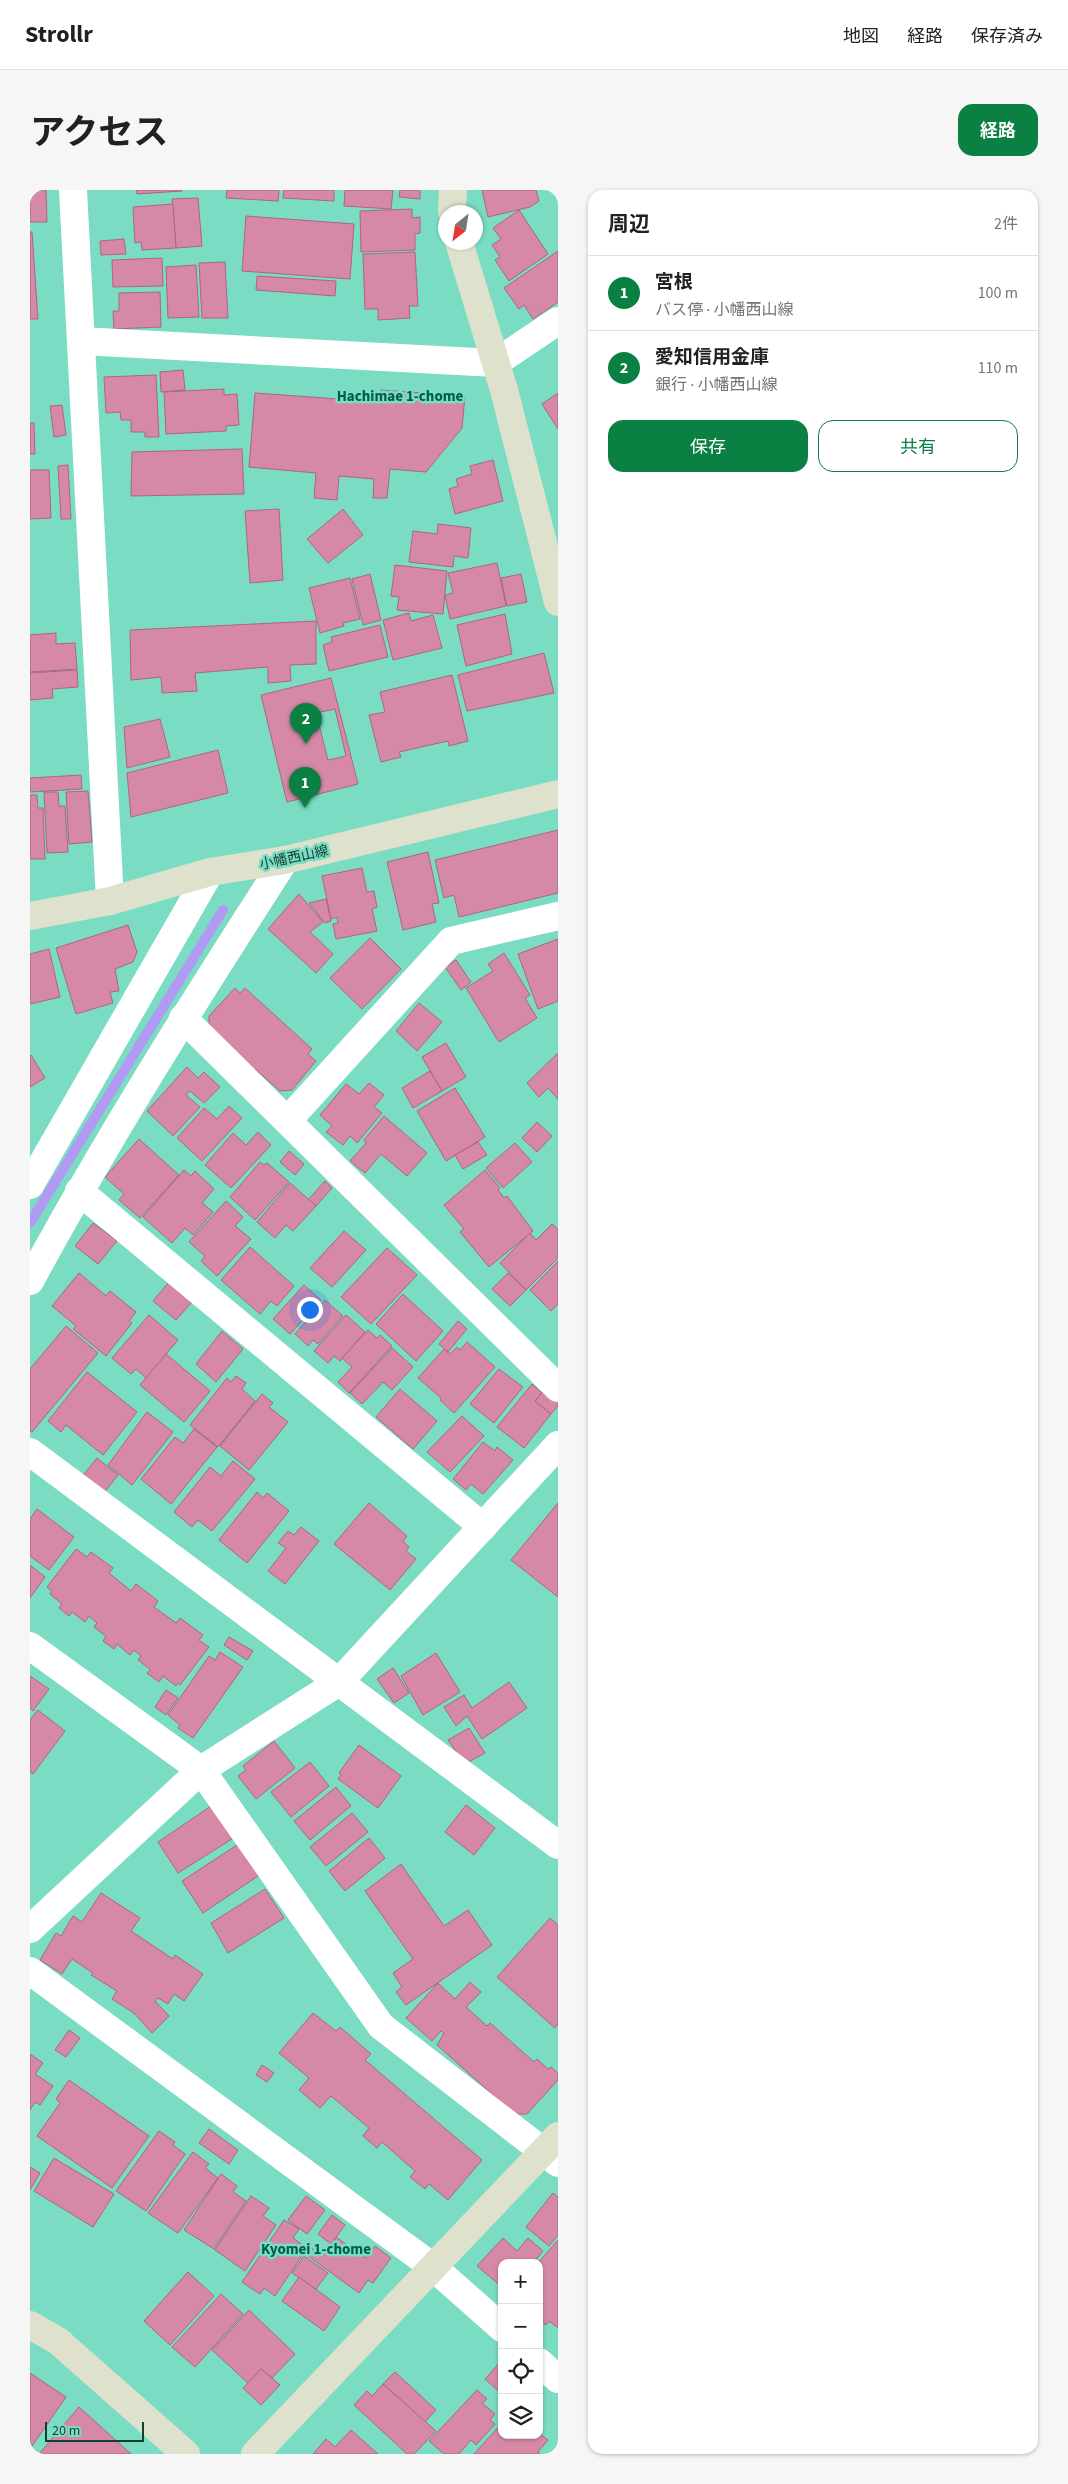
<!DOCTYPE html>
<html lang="ja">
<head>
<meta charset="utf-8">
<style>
  body { margin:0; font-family:"Source Sans 3","Noto Sans JP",sans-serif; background:#f6f6f6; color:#202124 }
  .controls { position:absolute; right:15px; bottom:15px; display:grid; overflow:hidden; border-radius:10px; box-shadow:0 1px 4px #0004 }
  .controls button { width:45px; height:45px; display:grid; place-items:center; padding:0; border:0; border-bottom:1px solid #e0e0e0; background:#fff; color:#202124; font:25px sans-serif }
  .compass { position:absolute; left:408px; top:15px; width:45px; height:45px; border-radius:50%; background:#fff; box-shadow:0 1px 4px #0004; rotate:210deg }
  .scale { position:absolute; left:15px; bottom:12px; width:99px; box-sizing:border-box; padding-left:5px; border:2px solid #133e34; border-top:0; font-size:14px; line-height:18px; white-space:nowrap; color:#133e34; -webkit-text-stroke:4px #7adcc3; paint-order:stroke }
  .you { position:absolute; left:279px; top:1119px; width:18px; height:18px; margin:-12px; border:4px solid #fff; border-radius:50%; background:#1a73e8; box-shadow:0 0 0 8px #1a73e833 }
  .badge { display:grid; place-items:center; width:32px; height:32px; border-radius:50%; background:#0b8043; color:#fff; font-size:16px; font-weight:700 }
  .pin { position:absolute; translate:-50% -41px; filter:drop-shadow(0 1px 2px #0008) }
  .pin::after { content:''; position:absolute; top:26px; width:18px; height:15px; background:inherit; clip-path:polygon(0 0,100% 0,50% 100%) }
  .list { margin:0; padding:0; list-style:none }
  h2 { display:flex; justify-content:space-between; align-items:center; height:65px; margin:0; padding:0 20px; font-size:21px }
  h2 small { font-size:16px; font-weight:400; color:#757577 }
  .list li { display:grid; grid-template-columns:32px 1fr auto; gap:15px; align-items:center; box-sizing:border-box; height:75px; padding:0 20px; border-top:1px solid #e0e0e0 }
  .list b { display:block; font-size:19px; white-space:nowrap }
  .list p { margin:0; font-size:16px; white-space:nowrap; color:#757577 }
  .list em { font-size:16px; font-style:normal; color:#757577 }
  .actions { display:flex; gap:10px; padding:15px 20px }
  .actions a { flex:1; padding:11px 0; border:1px solid #0b8043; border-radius:15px; text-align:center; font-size:18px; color:#0b8043 }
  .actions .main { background:#0b8043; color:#fff }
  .icon { flex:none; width:28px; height:28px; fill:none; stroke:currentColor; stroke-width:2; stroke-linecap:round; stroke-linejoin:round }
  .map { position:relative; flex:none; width:528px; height:2264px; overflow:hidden; border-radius:15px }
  header { display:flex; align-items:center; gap:30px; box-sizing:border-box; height:70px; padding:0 25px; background:#fff; border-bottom:1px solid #e0e0e0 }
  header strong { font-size:24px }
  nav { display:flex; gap:28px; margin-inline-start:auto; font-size:18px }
  .intro { display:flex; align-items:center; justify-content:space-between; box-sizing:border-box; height:120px; padding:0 30px }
  h1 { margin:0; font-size:35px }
  .button { padding:12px 22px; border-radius:15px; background:#0b8043; color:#fff; font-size:18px; font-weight:700 }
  main { display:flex; gap:30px; padding:0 30px }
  aside { flex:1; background:#fff; border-radius:15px; box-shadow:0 1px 4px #0004 }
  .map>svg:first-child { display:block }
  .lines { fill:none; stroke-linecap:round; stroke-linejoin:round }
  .stream { stroke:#b19af3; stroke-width:10 }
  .building { fill:#d689a7; stroke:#ae6482; fill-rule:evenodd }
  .street { stroke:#fff; stroke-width:28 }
  .secondary { stroke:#dee1cb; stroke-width:28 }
  .labels { text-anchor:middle; stroke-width:5; stroke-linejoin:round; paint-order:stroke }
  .street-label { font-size:14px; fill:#133e34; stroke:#7adcc3 }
  .neighbourhood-label { font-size:15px; font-weight:bold; fill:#005c4c; stroke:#7adcc3 }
</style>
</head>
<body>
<header>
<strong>Strollr</strong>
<nav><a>地図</a><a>経路</a><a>保存済み</a></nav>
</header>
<div class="intro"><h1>アクセス</h1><a class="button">経路</a></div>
<main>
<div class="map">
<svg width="528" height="2264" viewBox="0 0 528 2264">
  <rect width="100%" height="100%" fill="#7adcc3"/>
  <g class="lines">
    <path class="stream" d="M0,1033L193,720"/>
  </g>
  <g class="building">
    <path d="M0,0H16L17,32H0Z"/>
    <path d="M106,0H152V1L107,4Z"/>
    <path d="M197,0H249L248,11L196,8Z"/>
    <path d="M254,0H304V11L253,8Z"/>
    <path d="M315,0H363L361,19L314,16Z"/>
    <path d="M370,0H390V9L369,7Z"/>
    <path d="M452,0H506L509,11L500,17L458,27Z"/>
    <path d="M168,8L172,56L146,58L142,9Z"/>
    <path d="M143,14L146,58L112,60L111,52L105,53L103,17Z"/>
    <path d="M382,19V28L390,27V43L385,44V60L331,62L330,21Z"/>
    <path d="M489,20L518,64L479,91L465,70L470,67L462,55L471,49L463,38Z"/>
    <path d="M216,26L324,34L320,89L212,81Z"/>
    <path d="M0,42H2L8,129H0Z"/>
    <path d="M94,49L96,64L71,65L70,51Z"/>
    <path d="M528,61V112L503,129L494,115L489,119L474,98Z"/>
    <path d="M385,62L388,116H379L380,128L348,130V119H335L333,64Z"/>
    <path d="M132,68L133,96L83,97L82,70Z"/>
    <path d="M195,72L198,128H172L169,73Z"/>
    <path d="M166,75L169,127L138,128L136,77Z"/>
    <path d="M227,86L306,91L305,106L226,100Z"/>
    <path d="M130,102L131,137L84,139L83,121H89V103Z"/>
    <path d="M153,180L155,200L131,202L130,182Z"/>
    <path d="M126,185L129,247H115V242H101V230H91L90,222L76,223L74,187Z"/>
    <path d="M194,199V205L207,204L209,235L196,236V241L136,244L134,202Z"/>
    <path d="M351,200L435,206L432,238L396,282L360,279L357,308H343L344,289L309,286L307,310L284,308L286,283L219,277L225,203L350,212Z"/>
    <path d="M528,203V239L512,214Z"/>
    <path d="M32,215L36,245L24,247L20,216Z"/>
    <path d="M0,233H4L5,264H0Z"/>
    <path d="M212,259L214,304L101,306L102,262Z"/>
    <path d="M463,270L473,311L425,324L419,299L428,296L426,289L442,284L440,276Z"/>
    <path d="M38,275L41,329H31L28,276Z"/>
    <path d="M0,280H19L21,328L0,329Z"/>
    <path d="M249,319L253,390L220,393L215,321Z"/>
    <path d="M313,319L333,345L298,373L277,349Z"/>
    <path d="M408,334L441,338L438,368L424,366L423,377L379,372L383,341L407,344Z"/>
    <path d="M467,373L476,416L420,429L415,405L423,403L418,383Z"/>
    <path d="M365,375L417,381L413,424L367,420L369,407L361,406Z"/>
    <path d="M340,384L351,430L333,435L322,389Z"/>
    <path d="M491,384L497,412L477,416L471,388Z"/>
    <path d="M320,388L330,429L313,433L314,436L290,443L279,398Z"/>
    <path d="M379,423L381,431L403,425L412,458L363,470L353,430Z"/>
    <path d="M475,424L482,464L436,476L427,435Z"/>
    <path d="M286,431V474L260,475L261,491L238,493V477L165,483L167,501L132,503L131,487L101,490L100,440Z"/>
    <path d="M350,435L358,467L299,481L293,455L302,452L301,447Z"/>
    <path d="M26,443V454L45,453L47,479L0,482V445Z"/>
    <path d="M514,463L524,503L437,521L428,485Z"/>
    <path d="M47,480L48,497L22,499L23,508L0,510V483Z"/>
    <path d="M422,485L438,551L419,556L418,551L369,562L371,567L351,572L339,525L355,522L350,502Z"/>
    <path d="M301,488L328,594L257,612L231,505ZM305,519L316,566L298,570L286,523Z"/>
    <path d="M130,529L140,567L97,578L94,537Z"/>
    <path d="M188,560L198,603L101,627L97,583Z"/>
    <path d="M51,585L52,599L0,602V588Z"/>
    <path d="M58,601L62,652L39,654L36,602Z"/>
    <path d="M14,602H28L29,616H35L38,662L17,663Z"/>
    <path d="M0,605H7L8,618H13L15,669H0Z"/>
    <path d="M528,640V703L429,727L424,705L414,708L405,670Z"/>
    <path d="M398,662L409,713L402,714L406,732L373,740L357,672Z"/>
    <path d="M332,678L337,702L344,701L347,717L342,719L347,741L306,749L303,734L308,733L307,727L301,729L292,686Z"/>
    <path d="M269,704L293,732L280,742L303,764L286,783L238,739Z"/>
    <path d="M296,709L301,731L295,733L279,713Z"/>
    <path d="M98,735L107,762L103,772L85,779L89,801L80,802L83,813L46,824L26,758Z"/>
    <path d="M340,748L371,779L332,819L300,788Z"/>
    <path d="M528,749V811L508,819L488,764Z"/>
    <path d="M19,759L30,807L0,814V764Z"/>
    <path d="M474,763L500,805L495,808L507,828L469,852L436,798L463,781L458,774Z"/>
    <path d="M426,770L441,792L431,800L415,777Z"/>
    <path d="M205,798L210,803L215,798L282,859L278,864L286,871L262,900L250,901L179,839V826Z"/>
    <path d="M389,813L412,832L387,861L366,841Z"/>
    <path d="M416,853L436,887L412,901L392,867Z"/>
    <path d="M528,863V909L518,898L509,907L497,893Z"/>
    <path d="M1,865L15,888L0,897V866Z"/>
    <path d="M157,877L168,888L174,882L190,897L174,913L160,901L156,905L170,917L143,946L117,921Z"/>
    <path d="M400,881L412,901L383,918L372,898Z"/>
    <path d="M339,893L354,905L344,917L352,923L327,953L320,946L313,955L296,942L302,936L290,925L316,894L329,904Z"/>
    <path d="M425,898L455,947L416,971L387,921Z"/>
    <path d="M199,916L212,928L172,971L147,948L174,918L187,929Z"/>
    <path d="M354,926L397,963L377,986L351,964L335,983L320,971L336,953L334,950Z"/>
    <path d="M507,932L522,946L507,962L492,948Z"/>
    <path d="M228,942L241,955L201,998L175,975L203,943L216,955Z"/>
    <path d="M109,949L149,985L110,1028L89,1010L94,1004L75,987Z"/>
    <path d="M448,952L457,965L433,979L425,965Z"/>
    <path d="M485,953L502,972L473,998L456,978Z"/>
    <path d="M259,961L274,974L265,985L250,972Z"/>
    <path d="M230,972L234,975L237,973L259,992L225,1030L200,1007Z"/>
    <path d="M154,980L161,986L165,981L184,999L172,1013L183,1022L163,1045L155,1038L142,1053L113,1027Z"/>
    <path d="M455,980L470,998L468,1000L474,1008L477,1006L503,1041L459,1077L430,1042L434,1039L414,1015Z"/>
    <path d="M295,991L302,998L286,1016L278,1010Z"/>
    <path d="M260,993L286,1016L263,1041L256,1035L245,1048L227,1032Z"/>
    <path d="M196,1011L213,1027L205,1036L221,1049L187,1086L171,1071L175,1066L159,1052Z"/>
    <path d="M63,1033L87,1051L68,1074L45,1056Z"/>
    <path d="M522,1034L528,1039V1068L496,1100L470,1073L500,1043L506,1050Z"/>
    <path d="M314,1041L336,1060L302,1097L280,1078Z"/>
    <path d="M220,1057L264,1096L247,1116L241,1111L230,1124L191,1090Z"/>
    <path d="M357,1058L387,1085L341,1134L311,1107Z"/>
    <path d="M528,1071V1114L521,1121L500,1100Z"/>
    <path d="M49,1083L76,1106L80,1101L106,1122L99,1131L102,1133L76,1166L43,1139L46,1136L22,1116Z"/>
    <path d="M478,1083L496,1100L480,1116L462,1099Z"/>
    <path d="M139,1092L162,1112L146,1130L123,1111Z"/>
    <path d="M274,1095L291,1110L260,1144L243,1129Z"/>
    <path d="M373,1104L413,1141L386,1171L346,1134Z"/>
    <path d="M295,1110L313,1126L288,1154L283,1150L278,1156L265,1144Z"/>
    <path d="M119,1125L148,1150L116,1188L106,1179L101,1184L82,1168Z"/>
    <path d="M316,1125L335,1142L310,1171L304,1166L298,1173L284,1161Z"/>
    <path d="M428,1131L437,1139L418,1162L409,1154Z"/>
    <path d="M36,1136L68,1163L2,1242L0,1241V1179Z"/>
    <path d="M338,1140L347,1148L350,1145L362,1156L319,1203L308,1192L322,1177L312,1168Z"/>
    <path d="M192,1141L213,1159L186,1192L166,1174Z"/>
    <path d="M437,1152L465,1177L424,1223L410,1210L411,1208L388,1188L414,1159L420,1164L427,1157L430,1160Z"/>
    <path d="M362,1158L383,1177L362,1200L353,1192L332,1214L320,1203Z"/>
    <path d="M136,1164L180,1201L154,1232L110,1195Z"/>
    <path d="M469,1179L493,1197L464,1233L440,1214Z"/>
    <path d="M57,1182L107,1222L73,1265L36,1235L31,1242L18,1231Z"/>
    <path d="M206,1186L216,1193L212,1199L225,1211L188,1257L160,1235L197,1188L201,1192Z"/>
    <path d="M502,1194L512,1203L505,1211L521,1224L494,1258L467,1237Z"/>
    <path d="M518,1195L528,1204V1216L521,1224L505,1211Z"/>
    <path d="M370,1199L407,1231L383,1259L346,1227Z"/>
    <path d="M232,1204L243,1213L239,1217L258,1232L219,1280L190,1256Z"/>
    <path d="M117,1222L143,1242L102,1295L78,1275Z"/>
    <path d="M432,1226L454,1246L420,1282L397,1262Z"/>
    <path d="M164,1239L187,1257L141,1314L111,1289L145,1247L153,1253Z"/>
    <path d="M453,1252L465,1261L467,1257L483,1270L453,1304L441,1294L436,1300L423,1289Z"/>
    <path d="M67,1268L88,1285L72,1305L51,1288Z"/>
    <path d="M203,1271L225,1289L182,1341L168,1330L162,1337L144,1322L180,1277L191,1286Z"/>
    <path d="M227,1302L233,1308L237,1303L259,1321L217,1373L189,1350Z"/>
    <path d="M339,1313L377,1346L373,1351L379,1357L376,1361L386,1369L360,1400L304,1354Z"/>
    <path d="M528,1313V1407L481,1370Z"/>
    <path d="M7,1319L44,1347L19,1380L0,1366V1329Z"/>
    <path d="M271,1337L289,1351L255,1394L238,1381L256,1358L248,1353L258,1341L264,1345Z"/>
    <path d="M46,1359L57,1367L61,1362L83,1378L79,1383L101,1401L106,1394L128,1411L124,1417L146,1433L150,1428L173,1445L169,1450L179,1457L150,1495L148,1493L146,1496L133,1486L129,1492L117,1483L121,1480L108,1470L111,1466L104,1460L100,1465L87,1454L84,1459L73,1451L76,1446L64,1437L67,1433L59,1426L55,1432L42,1422L39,1426L29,1418L32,1414L20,1404L22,1401L17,1397Z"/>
    <path d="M0,1375L15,1387L0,1408Z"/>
    <path d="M199,1447L223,1461L217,1470L194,1455Z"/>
    <path d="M190,1462L213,1477L163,1548L148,1538L150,1535L138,1525L179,1466L185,1470Z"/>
    <path d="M406,1463L430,1502L393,1525L371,1486Z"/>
    <path d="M363,1478L379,1503L364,1513L347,1489Z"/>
    <path d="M0,1486L19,1499L3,1521L0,1518Z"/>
    <path d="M479,1492L497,1518L452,1549L437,1526L426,1536L414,1517L434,1505L442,1518Z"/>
    <path d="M136,1500L148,1508L136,1525L125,1517Z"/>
    <path d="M8,1520L35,1541L3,1584L0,1582V1530Z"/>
    <path d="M439,1538L455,1563L435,1574L418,1550Z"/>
    <path d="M244,1551L265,1578L226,1609L208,1586L216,1580L213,1576Z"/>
    <path d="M329,1555L371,1586L348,1618L308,1589L311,1585L309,1583Z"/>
    <path d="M280,1572L299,1596L261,1627L241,1602Z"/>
    <path d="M306,1597L321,1616L280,1650L264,1631Z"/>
    <path d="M184,1614L205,1647L148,1683L128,1652Z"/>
    <path d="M436,1615L465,1638L444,1665L415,1642Z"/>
    <path d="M322,1623L338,1642L296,1676L280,1657Z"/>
    <path d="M339,1648L355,1668L315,1701L299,1681Z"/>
    <path d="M210,1653L231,1684L173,1723L152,1691Z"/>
    <path d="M371,1674L414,1736L438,1720L462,1755L376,1815L366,1802L372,1797L363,1783L383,1769L335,1701Z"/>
    <path d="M235,1699L254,1728L198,1763L181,1733Z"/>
    <path d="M71,1703L110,1728L101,1741L143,1769L145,1765L173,1784L154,1811L144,1804L138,1814L128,1808L125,1811L139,1826L122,1843L104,1823L82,1809L87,1801L61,1785L63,1783L42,1769L32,1784L10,1770L26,1743L31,1746L43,1726L52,1732Z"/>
    <path d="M520,1728L528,1735V1834L525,1838L467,1787Z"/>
    <path d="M440,1792L451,1802L436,1817L457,1836L460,1833L504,1872L507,1869L518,1879L521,1877L528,1883V1890L497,1924H484L407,1855L414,1843L411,1841L402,1851L376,1828L408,1793L425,1809Z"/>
    <path d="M283,1823L306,1841L310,1837L341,1864L335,1870L452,1970L418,2010L399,1994L395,1999L380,1987L385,1981L352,1952L347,1958L333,1946L339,1938L301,1906L290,1918L269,1900L279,1888L249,1863Z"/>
    <path d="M39,1840L50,1848L36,1867L25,1860Z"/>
    <path d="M0,1864L13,1873L5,1884L23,1896L10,1915L5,1912L0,1920Z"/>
    <path d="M232,1875L244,1883L237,1892L226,1885Z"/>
    <path d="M39,1890L119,1946L82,1998L7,1946L30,1913L26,1909Z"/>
    <path d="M179,1939L208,1960L199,1974L169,1953Z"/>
    <path d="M129,1941L145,1952L143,1955L155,1964L116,2021L86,2001Z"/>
    <path d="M163,1962L179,1974L175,1978L188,1988L148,2043L118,2023Z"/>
    <path d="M24,1968L84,2004L63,2037L4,2001Z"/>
    <path d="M0,1977L10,1983L0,2000Z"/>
    <path d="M191,1984L207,1996L203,2002L216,2011L184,2059L154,2040Z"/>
    <path d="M523,2003L528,2007V2045L519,2056L496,2037Z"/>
    <path d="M221,2006L239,2018L233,2026L246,2035L215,2081L185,2060Z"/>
    <path d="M276,2006L295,2020L277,2044L258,2030Z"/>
    <path d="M302,2025L315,2035L301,2054L288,2044Z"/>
    <path d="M254,2030L269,2039L263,2048L277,2058L245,2106L234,2098L230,2104L212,2092Z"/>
    <path d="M306,2047L336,2068L345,2056L361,2068L343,2093L338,2090L329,2103L278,2066L285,2056L295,2063Z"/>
    <path d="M473,2048L487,2061L498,2048L513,2061L503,2073H472V2097L447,2076Z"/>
    <path d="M528,2050V2138L519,2131L516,2135L509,2129L508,2073Z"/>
    <path d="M274,2066L298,2083L286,2099L262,2083Z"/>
    <path d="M158,2082L184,2106L140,2155L114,2131Z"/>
    <path d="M269,2087L310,2117L294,2141L252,2111Z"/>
    <path d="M191,2104L213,2124L165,2177L142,2157Z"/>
    <path d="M219,2120L265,2164L242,2188L231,2179L218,2193L182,2160Z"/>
    <path d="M472,2170V2204L455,2189Z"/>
    <path d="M231,2179L250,2195L231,2215L213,2198Z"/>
    <path d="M365,2182L406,2220L395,2232L353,2194Z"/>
    <path d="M0,2183L36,2207L0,2259Z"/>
    <path d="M353,2194L406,2241L384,2264H377L324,2215L337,2201L342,2206Z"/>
    <path d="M447,2200L457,2209L452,2213L465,2224L460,2230L465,2234L446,2255L441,2250L429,2264H414L399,2251Z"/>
    <path d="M49,2217L101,2264H9Z"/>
    <path d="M472,2233V2245H509V2243L518,2250L508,2262L510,2264H444Z"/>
    <path d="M321,2240L348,2264H283L296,2249L305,2257Z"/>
  </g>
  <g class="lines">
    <g class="street">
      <path d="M43,0L80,711"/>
      <path d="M51,151L465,173L528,131"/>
      <path d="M153,828L528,1198"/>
      <path d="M258,930L421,751L528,726"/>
      <path d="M0,995L180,682"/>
      <path d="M49,1001L453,1337"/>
      <path d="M0,1091C78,947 166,808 255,670"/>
      <path d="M0,1262L528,1655"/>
      <path d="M0,1456L171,1580L351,1836L528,1973"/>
      <path d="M0,1739L171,1580L309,1492L528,1255"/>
      <path d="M0,1781L403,2077L472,2138"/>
      <path d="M509,2172L528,2189"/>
    </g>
    <g class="secondary">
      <path d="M422,22L423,0"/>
      <path d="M429,52L474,200L528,412"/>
      <path d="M0,726L80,711L180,682L255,670L528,604"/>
      <path d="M0,2135L28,2151L156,2264"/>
      <path d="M225,2264L528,1946"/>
    </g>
  </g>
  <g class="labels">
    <g class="street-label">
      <text transform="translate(264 667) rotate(-12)" y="5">小幡西山線</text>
    </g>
    <g class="neighbourhood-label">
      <text x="370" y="211">Hachimae 1-chome</text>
      <text x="286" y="2064">Kyomei 1-chome</text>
    </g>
  </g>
</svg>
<div class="controls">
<button>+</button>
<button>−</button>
<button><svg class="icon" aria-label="locate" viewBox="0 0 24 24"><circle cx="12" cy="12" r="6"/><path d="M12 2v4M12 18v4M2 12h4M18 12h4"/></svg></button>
<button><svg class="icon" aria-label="layers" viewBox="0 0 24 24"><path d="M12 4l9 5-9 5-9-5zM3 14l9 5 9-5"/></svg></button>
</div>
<svg class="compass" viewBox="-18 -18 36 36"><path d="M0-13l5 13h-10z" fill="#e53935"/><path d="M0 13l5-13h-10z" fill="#757577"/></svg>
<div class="scale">20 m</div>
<div class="you"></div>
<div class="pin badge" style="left:275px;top:618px">1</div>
<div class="pin badge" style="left:276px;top:554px">2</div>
</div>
<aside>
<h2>周辺<small>2件</small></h2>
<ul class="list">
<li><span class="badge">1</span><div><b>宮根</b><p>バス停 · 小幡西山線</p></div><em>100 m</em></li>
<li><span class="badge">2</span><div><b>愛知信用金庫</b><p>銀行 · 小幡西山線</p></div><em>110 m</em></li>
</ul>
<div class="actions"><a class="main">保存</a><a>共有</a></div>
</aside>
</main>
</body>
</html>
